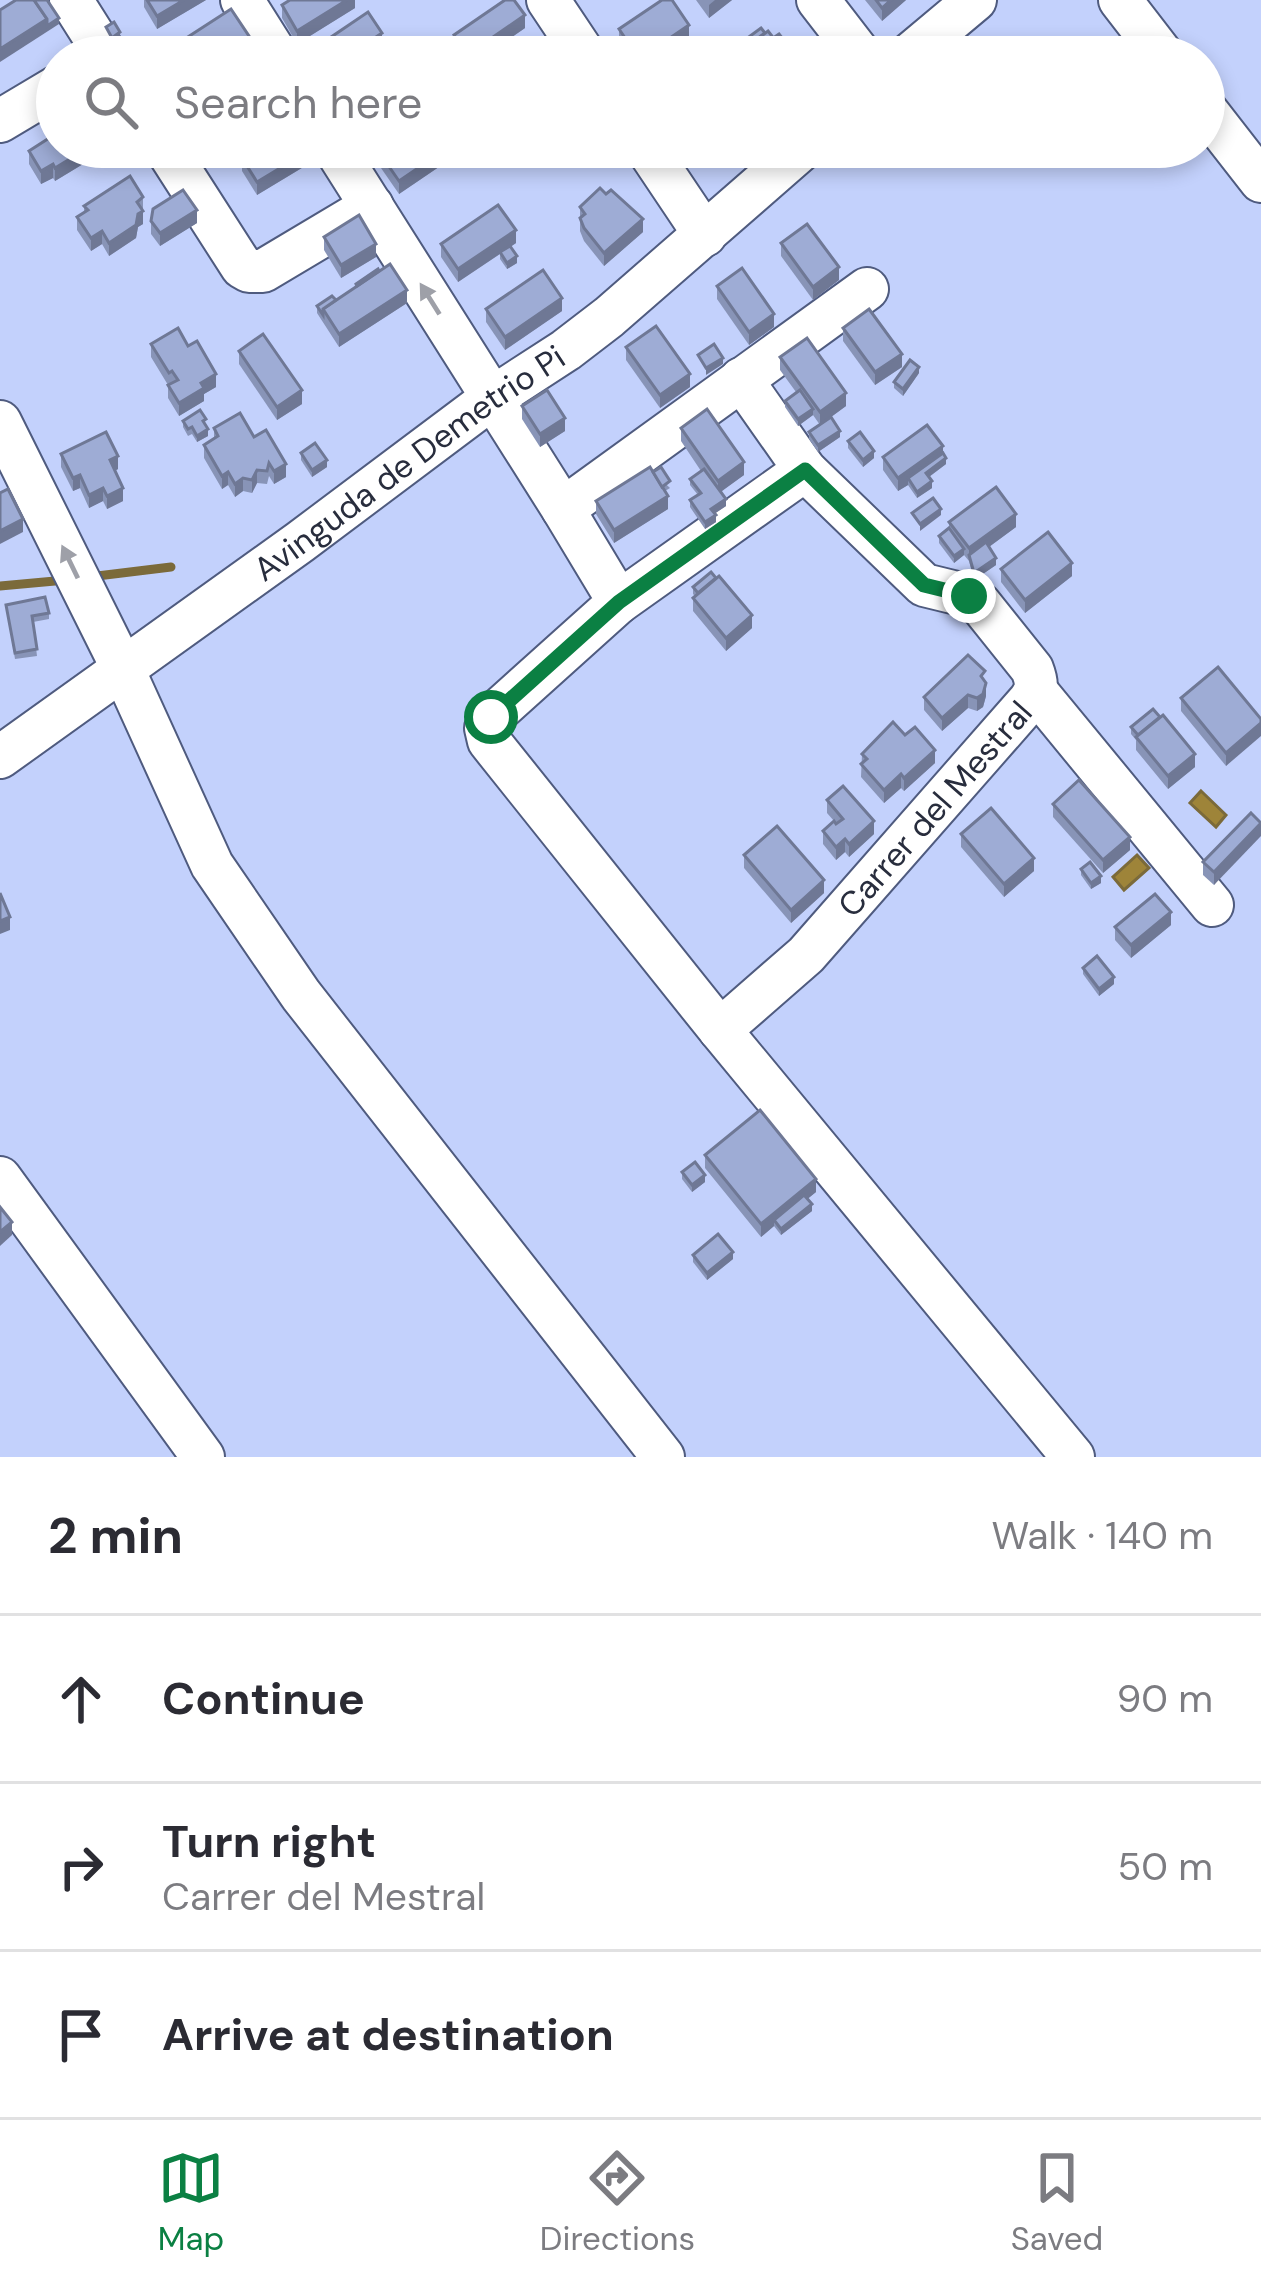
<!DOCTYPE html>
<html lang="en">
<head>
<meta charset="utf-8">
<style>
  body { margin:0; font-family:"DM Sans",sans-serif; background:#f7f7f7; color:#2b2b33 }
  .stop { position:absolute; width:36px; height:36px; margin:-27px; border:9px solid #0b8043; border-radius:50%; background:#fff }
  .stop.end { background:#0b8043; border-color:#fff; box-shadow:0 3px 12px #0008 }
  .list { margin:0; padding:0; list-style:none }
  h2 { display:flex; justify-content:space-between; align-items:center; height:156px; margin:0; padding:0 48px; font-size:51px }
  h2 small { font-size:39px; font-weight:400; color:#7c7c81 }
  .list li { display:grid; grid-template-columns:78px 1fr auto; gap:36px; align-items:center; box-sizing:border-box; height:168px; padding:0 48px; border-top:3px solid #e1e1e2 }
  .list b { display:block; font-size:45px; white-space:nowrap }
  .list p { margin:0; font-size:39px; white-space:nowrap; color:#7c7c81 }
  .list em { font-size:39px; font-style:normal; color:#7c7c81 }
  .icon { flex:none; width:66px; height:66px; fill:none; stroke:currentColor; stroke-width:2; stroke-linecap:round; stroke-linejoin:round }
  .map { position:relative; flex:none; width:1261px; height:1457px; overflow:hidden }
  .search { position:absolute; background:#fff; box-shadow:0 6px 18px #0003; left:36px; right:36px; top:36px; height:132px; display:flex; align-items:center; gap:30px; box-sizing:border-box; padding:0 42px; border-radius:66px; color:#7c7c81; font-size:45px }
  .sheet { height:660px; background:#fff }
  nav { display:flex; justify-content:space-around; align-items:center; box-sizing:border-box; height:168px; border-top:3px solid #e1e1e2; background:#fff; font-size:33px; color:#7c7c81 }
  nav a { display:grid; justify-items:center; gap:6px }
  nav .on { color:#0b8043 }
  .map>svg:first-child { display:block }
  .water { fill:#9e8439; stroke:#7b6a3a; stroke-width:3 }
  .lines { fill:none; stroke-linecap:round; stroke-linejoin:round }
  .stream { stroke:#7b6a3a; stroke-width:9 }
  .minor-casing { stroke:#4f5b7f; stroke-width:46 }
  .minor { stroke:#fff; stroke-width:42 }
  .wall { fill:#8894b7 }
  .shaded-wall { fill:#6f7895 }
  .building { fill:#9eacd5; stroke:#6f7895; stroke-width:3 }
  .oneway { fill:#9ea0a8 }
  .route { stroke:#0b8043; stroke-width:15 }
  .labels { text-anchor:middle; stroke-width:9; stroke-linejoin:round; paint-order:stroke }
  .street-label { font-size:33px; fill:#282d3d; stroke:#d6dff9 }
</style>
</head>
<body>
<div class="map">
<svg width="1261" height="1457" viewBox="0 0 1261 1457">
  <rect width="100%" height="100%" fill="#c3d1fc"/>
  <g class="water">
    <path d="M1201,791L1226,815L1216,827L1190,803Z"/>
    <path d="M1137,855L1149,868L1124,890L1113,877Z"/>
  </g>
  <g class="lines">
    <g class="stream">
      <path d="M89,577L171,567"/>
      <path d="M0,586L66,580"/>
    </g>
    <defs>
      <g id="minor">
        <path d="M71,0L107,57"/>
        <path d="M242,0L278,57"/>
        <path d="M548,0L586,57"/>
        <path d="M818,0L862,57"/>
        <path d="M1120,0L1164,57"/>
        <path d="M907,57L975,0"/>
        <path d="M1204,108L1261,181"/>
        <path d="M0,121L57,87"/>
        <path d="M165,147L242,267L249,271H263L372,206"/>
        <path d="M334,147L563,509L619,602L491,717L486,728L489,741L720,1030L1073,1457"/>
        <path d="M646,147L705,235"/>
        <path d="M0,422L122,667L212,865L301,995L663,1457"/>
        <path d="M563,509L867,289"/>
        <path d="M619,602L805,470"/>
        <path d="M1036,691L1212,905"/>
        <path id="s1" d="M0,757L300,542L492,398L566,350L609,317L804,147"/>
        <path id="s2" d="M720,1030L806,955L1029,701C1038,689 1037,682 1032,669L980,604L969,596L924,585L805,470L741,379"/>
        <path d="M0,1178L203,1457"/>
      </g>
    </defs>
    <use href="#minor" class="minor-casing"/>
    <use href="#minor" class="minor"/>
  </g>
  <g class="wall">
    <path d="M144,0H206L157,29L144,7Z"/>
    <path d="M355,0V8L297,44L282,18V5Z"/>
    <path d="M696,0H732L709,18Z"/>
    <path d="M865,0H906L882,21Z"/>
    <path d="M525,28L483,57H460L454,48V35Z"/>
    <path d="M619,29L689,38L662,57H630L619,42Z"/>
    <path d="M452,147V158L399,194L381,168V155Z"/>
    <path d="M691,147H732V148L705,167Z"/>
    <path d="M29,151L88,161L55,181L53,178L41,184L29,164Z"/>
    <path d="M242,158L305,166L257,195L242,171Z"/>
    <path d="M143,197V224L138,227L136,238L109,256L102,244L91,251L77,230V217L84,212V206Z"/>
    <path d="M580,207L643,232L604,266L584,241L580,231Z"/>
    <path d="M151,221L197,223L160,246L151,234Z"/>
    <path d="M324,237L376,257L341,278L324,250Z"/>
    <path d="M516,243L510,247L517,263L507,269L500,259V254L458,282L441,257V244Z"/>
    <path d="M781,243L839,280L813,300L781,256Z"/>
    <path d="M356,284L407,303L339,347L317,313V306L336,300L356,287Z"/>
    <path d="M717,286L774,327L749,345L717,299Z"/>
    <path d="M486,309L562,311L505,350L486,322Z"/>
    <path d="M843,328L902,367L875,385L843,341Z"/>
    <path d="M151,344L188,346L216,387L204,394V401L179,416L168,398V385L151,357Z"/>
    <path d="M626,347L690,387L660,408L626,360Z"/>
    <path d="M239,351L302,404L277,420L239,364Z"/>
    <path d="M780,357L846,406L827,420L840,437L818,452L809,439V432L820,425L813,415L798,426L785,407V401L796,392L780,370Z"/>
    <path d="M919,373L903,396L894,388V382Z"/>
    <path d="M522,406L565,431L540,447L522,419Z"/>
    <path d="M183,421L206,425L208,436L197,442L192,434L188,436L183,427Z"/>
    <path d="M214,428L254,437L286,477L274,484L269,476L267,484L257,483L252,493L243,491L235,497L228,485L222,489L204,458V445L214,439Z"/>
    <path d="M681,428L744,475L721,491L726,506L714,514L716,522L705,529L690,507V500L698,495L690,485V479L701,471L681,441Z"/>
    <path d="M848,441L874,458L863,467L848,448Z"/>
    <path d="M301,453L327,467L312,477L301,460Z"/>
    <path d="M943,453L946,464L929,477L932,488L917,498L908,485L898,491L883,470V457Z"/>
    <path d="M61,454L118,469L115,471L123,501L107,509L103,501L89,508L80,488L73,491L61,467Z"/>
    <path d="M653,472L670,488L665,491L668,509L614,543L596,514V501Z"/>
    <path d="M949,522L1016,527L989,547L996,565L974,580L969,561L964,555L954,563L939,543V536L949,528Z"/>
    <path d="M1001,569L1072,576L1025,613L1001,582Z"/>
    <path d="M693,587L752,628L726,651L693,611V598L695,596L693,594Z"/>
    <path d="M6,605L49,613V619L33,622L37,656L15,659Z"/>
    <path d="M985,682L986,696L983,707L977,711L968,708L942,731L924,710V697Z"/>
    <path d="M1181,698L1261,719L1226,766L1181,711Z"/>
    <path d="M1160,717L1195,767L1168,789L1136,750V740L1131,734V727Z"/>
    <path d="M905,735L935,763L904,791L901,788L884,803L861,777L862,754Z"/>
    <path d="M827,800L874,834L849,857L845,852L836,860L823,844V831L834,821L827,813Z"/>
    <path d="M1053,804L1130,850L1103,873L1053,817Z"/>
    <path d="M1261,822L1214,885L1203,875V862Z"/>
    <path d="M961,834L1034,871L1004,897L961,847Z"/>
    <path d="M744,855L824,893L791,923L744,868Z"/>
    <path d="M1081,869L1101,883L1091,889L1081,875Z"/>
    <path d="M1171,925L1131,958L1115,940V927Z"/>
    <path d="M1083,968L1114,984L1099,996L1083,974Z"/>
    <path d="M705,1155L816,1192L807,1199L812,1211L781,1235L774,1226L761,1237L705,1168Z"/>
    <path d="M682,1172L705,1182L692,1192L682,1179Z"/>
    <path d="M693,1255L733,1259L707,1280L693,1262Z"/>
  </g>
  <g class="shaded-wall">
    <path d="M184,0H206L157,29V16Z"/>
    <path d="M347,0H355V8L297,44V31Z"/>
    <path d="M715,0H732L709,18V5Z"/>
    <path d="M891,0H906L882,21V8Z"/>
    <path d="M525,15V28L483,57H467V55Z"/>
    <path d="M59,18V24L0,62V49L47,19Z"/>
    <path d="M689,25V38L662,57H642Z"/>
    <path d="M120,32V39L112,44V38Z"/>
    <path d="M382,33V46L365,57H346Z"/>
    <path d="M449,147H452V158L399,194V181Z"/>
    <path d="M715,147L732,148L705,167V154Z"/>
    <path d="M88,148V161L55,181V168Z"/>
    <path d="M305,153V166L257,195V182Z"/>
    <path d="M53,164V178L41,184V171Z"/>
    <path d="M197,210V223L160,246V233Z"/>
    <path d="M143,211V224L138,227L136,238L109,256V243Z"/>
    <path d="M643,219V232L604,266V253Z"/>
    <path d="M516,230V243L458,282V269Z"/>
    <path d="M102,231V244L91,251V238Z"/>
    <path d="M376,244V257L341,278V265Z"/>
    <path d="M517,256V263L507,269V263Z"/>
    <path d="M839,267V280L813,300V287Z"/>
    <path d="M407,290V303L339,347V334Z"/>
    <path d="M562,298V311L505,350V337Z"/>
    <path d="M774,314V327L749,345V332Z"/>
    <path d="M902,354V367L875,385V372Z"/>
    <path d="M723,358V364L706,375V368Z"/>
    <path d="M919,367V373L903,396V389Z"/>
    <path d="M216,374V387L204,394V401L179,416V403L201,383Z"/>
    <path d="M690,374V387L660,408V395Z"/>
    <path d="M302,390V404L277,420V407Z"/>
    <path d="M846,393V406L820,425V412Z"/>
    <path d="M813,409V415L798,426V419Z"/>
    <path d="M565,418V431L540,447V434Z"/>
    <path d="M208,429V436L197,442V436Z"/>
    <path d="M840,431V437L818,452V445Z"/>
    <path d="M943,446V459L908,478V485L898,491V478Z"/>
    <path d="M874,451V458L863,467V460Z"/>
    <path d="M118,456V469L110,473V460Z"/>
    <path d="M946,458V464L926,479V473Z"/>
    <path d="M327,460V467L312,477V470Z"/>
    <path d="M744,462V475L718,494V481Z"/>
    <path d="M286,464V477L274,484V471Z"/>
    <path d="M257,470V483L252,493V480Z"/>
    <path d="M228,472V485L222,489V476Z"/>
    <path d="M80,475V488L73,491V478Z"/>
    <path d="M243,478V491L235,497V484Z"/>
    <path d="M932,481V488L917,498V492Z"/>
    <path d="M103,488V501L89,508V495Z"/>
    <path d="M123,488V501L107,509V496Z"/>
    <path d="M668,496V509L614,543V530Z"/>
    <path d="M726,499V506L711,516V509Z"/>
    <path d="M941,509V515L920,531V524Z"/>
    <path d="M1016,514V527L971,560L969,555V561V548Z"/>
    <path d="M716,515V522L705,529V522Z"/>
    <path d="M23,519V532L0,544V531Z"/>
    <path d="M964,549V555L954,563V556Z"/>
    <path d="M996,558V565L974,580V573Z"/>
    <path d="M1072,563V576L1025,613V600Z"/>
    <path d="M752,615V628L726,651V638Z"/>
    <path d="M986,683V696L983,707L977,711V698Z"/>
    <path d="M968,695V708L942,731V718Z"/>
    <path d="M1261,723V736L1226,766V753Z"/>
    <path d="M935,750V763L904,791V778Z"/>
    <path d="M1195,754V767L1168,789V776Z"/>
    <path d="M901,774V788L884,803V790Z"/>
    <path d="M874,821V834L849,857V844Z"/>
    <path d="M1261,823V836L1214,885V872Z"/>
    <path d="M1130,837V850L1103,873V860Z"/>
    <path d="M845,839V852L836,860V847Z"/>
    <path d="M1034,858V871L1004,897V884Z"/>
    <path d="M1101,876V883L1091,889V883Z"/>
    <path d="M824,880V893L791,923V910Z"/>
    <path d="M1171,912V925L1131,958V945Z"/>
    <path d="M10,917V930L0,934V921Z"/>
    <path d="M1114,977V984L1099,996V989Z"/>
    <path d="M705,1175V1182L692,1192V1185Z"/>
    <path d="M816,1179V1192L777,1224L774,1220V1226L761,1237V1224Z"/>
    <path d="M812,1204V1211L781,1235V1229Z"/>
    <path d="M12,1222V1235L0,1246V1232Z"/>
    <path d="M733,1252V1259L707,1280V1273Z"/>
  </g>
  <g class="building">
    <path d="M16,0H34L47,19L0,49V10Z"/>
    <path d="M34,0H47L59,18L47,26V19Z"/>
    <path d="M147,0H184L157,16Z"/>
    <path d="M290,0H347L297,31L282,5Z"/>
    <path d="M505,0H514L525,15L467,55L454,35Z"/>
    <path d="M662,0H672L689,25L642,57H638L619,29Z"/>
    <path d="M876,0H891L882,8Z"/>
    <path d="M231,9L259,51L250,57H161L160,55Z"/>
    <path d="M368,12L382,33L346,57H317L312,50Z"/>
    <path d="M114,22L120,32L112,38L106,27Z"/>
    <path d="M761,28L765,33L750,44L746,39Z"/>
    <path d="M768,31L788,57H743L740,53Z"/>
    <path d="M779,34L797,57H788L773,38Z"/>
    <path d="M386,43L396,57H366Z"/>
    <path d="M540,49L546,57H530Z"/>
    <path d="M57,133V147L88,148L55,168L53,164L41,171L29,151Z"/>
    <path d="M259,147H302L305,153L257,182L242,158Z"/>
    <path d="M393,147H449L399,181L381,155Z"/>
    <path d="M700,147H715L705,154Z"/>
    <path d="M130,176L143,197L137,202L143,211L138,214L136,225L109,243L102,231L91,238L77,217L88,210L84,206Z"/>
    <path d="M600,188L606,194L611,190L643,219L604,253L584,228L580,218L585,214L580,207Z"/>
    <path d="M183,190L197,210L160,233L151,221L153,209Z"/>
    <path d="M498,205L516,230L458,269L441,244Z"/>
    <path d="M359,215L376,244L341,265L324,237Z"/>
    <path d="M807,224L839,267L813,287L781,243Z"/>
    <path d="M510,246L517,256L507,263L500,252Z"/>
    <path d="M390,264L407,290L339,334L323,309Z"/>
    <path d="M742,268L774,314L749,332L717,286Z"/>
    <path d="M378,269L379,271L357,286L356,284Z"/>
    <path d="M543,270L562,298L505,337L486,309Z"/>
    <path d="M332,296L336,300L323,309V315L317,306Z"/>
    <path d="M869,309L902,354L875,372L843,328Z"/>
    <path d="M656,326L690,374L660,395L626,347Z"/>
    <path d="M178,328L188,346L197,341L216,374L201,383L204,388L179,403L168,385L178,380L172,371L169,373L151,344Z"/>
    <path d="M263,334L302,390L277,407L239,351Z"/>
    <path d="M807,338L846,393L820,412L780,357Z"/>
    <path d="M714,344L723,358L706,368L698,355Z"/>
    <path d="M910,360L919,367L903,389L894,382Z"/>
    <path d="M547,390L565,418L540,434L522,406Z"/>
    <path d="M800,390L813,409L798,419L785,401Z"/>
    <path d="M707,409L744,462L718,481L681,428Z"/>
    <path d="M200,410L206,419L203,421L208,429L197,436L192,427L188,429L183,421Z"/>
    <path d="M240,413L254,437L266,430L286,464L274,471L269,463L267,471L257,470L252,480L243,478L235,484L228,472L222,476L204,445L218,436L214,428Z"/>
    <path d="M831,417L840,431L818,445L809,432Z"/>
    <path d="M927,425L943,446L898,478L883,457Z"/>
    <path d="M106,432L118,456L110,460L123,488L107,496L103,488L89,495L80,475L73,478L61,454Z"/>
    <path d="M860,432L874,451L863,460L848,441Z"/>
    <path d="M315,443L327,460L312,470L301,453Z"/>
    <path d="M943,453L946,458L926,473L932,481L917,492L908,478Z"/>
    <path d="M650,467L668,496L614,530L596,501Z"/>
    <path d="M661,467L670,481L662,487L653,472Z"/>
    <path d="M704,469L726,499L711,509L716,515L705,522L690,500L701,493L690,479Z"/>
    <path d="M996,487L1016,514L969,548L949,522Z"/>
    <path d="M8,489L23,519L0,531V493Z"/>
    <path d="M933,498L941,509L920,524L912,513Z"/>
    <path d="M949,528L964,549L954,556L939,536Z"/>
    <path d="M1048,532L1072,563L1025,600L1001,569Z"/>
    <path d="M986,542L996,558L974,573L969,555Z"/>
    <path d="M711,572L716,578L698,593L693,587Z"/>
    <path d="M719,576L752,615L726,638L693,598Z"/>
    <path d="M45,597L49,613L32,616L37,649L15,653L6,605Z"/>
    <path d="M968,655L985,671L981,676L986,683L983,694L977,698L968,695L942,718L924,697Z"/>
    <path d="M1218,667L1261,719V723L1226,753L1181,698Z"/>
    <path d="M1153,709L1160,717L1138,735L1131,727Z"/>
    <path d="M1163,715L1195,754L1168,776L1136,737Z"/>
    <path d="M893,722L905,735L915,727L935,750L904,778L901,774L884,790L861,764L867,759L862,754Z"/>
    <path d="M1079,780L1130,837L1103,860L1053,804Z"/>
    <path d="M843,786L874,821L849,844L845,839L836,847L823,831L834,821L836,824L843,819L827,800Z"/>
    <path d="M991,808L1034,858L1004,884L961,834Z"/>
    <path d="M1251,813L1261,823L1214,872L1203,862Z"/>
    <path d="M777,826L824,880L791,910L744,855Z"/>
    <path d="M1090,862L1101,876L1091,883L1081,869Z"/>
    <path d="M0,893L10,917L0,921Z"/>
    <path d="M1155,894L1171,912L1131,945L1115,927Z"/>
    <path d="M1097,956L1114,977L1099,989L1083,968Z"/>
    <path d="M760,1110L816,1179L761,1224L705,1155Z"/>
    <path d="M695,1162L705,1175L692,1185L682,1172Z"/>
    <path d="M804,1195L812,1204L781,1229L774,1220Z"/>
    <path d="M0,1207L12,1222L0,1232Z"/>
    <path d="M718,1234L733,1252L707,1273L693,1255Z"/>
  </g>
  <defs><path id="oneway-solid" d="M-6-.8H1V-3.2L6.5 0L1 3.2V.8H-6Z" transform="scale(3)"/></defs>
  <g class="oneway">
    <use href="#oneway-solid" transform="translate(430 299) rotate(-122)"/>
    <use href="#oneway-solid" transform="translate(70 562) rotate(-116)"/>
  </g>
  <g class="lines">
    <path class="route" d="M491,717L619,602L805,470L924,585L969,596"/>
  </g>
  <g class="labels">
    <g class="street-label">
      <text dy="12" stroke="none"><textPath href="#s1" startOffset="504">Avinguda de Demetrio Pi</textPath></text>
      <text dy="12" stroke="none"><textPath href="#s2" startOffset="309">Carrer del Mestral</textPath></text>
    </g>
  </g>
</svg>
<div class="stop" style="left:491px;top:717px"></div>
<div class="stop end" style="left:969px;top:596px"></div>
<div class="search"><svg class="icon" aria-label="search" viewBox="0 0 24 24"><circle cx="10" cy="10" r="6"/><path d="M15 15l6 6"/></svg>Search here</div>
</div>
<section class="sheet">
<h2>2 min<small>Walk · 140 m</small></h2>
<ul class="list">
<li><svg class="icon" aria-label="ahead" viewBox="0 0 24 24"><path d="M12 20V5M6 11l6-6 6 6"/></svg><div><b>Continue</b></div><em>90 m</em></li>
<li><svg class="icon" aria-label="right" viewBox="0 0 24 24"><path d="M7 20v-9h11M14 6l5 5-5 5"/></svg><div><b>Turn right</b><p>Carrer del Mestral</p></div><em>50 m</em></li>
<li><svg class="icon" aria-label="arrive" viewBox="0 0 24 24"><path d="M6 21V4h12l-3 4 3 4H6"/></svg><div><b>Arrive at destination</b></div></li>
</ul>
</section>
<nav>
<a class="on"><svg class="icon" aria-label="map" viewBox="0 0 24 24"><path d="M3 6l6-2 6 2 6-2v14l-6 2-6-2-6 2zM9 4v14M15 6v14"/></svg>Map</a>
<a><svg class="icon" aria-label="directions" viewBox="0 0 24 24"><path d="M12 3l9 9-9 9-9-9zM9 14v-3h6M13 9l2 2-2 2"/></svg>Directions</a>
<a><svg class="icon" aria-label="saved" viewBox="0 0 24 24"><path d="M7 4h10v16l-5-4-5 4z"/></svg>Saved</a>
</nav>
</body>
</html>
